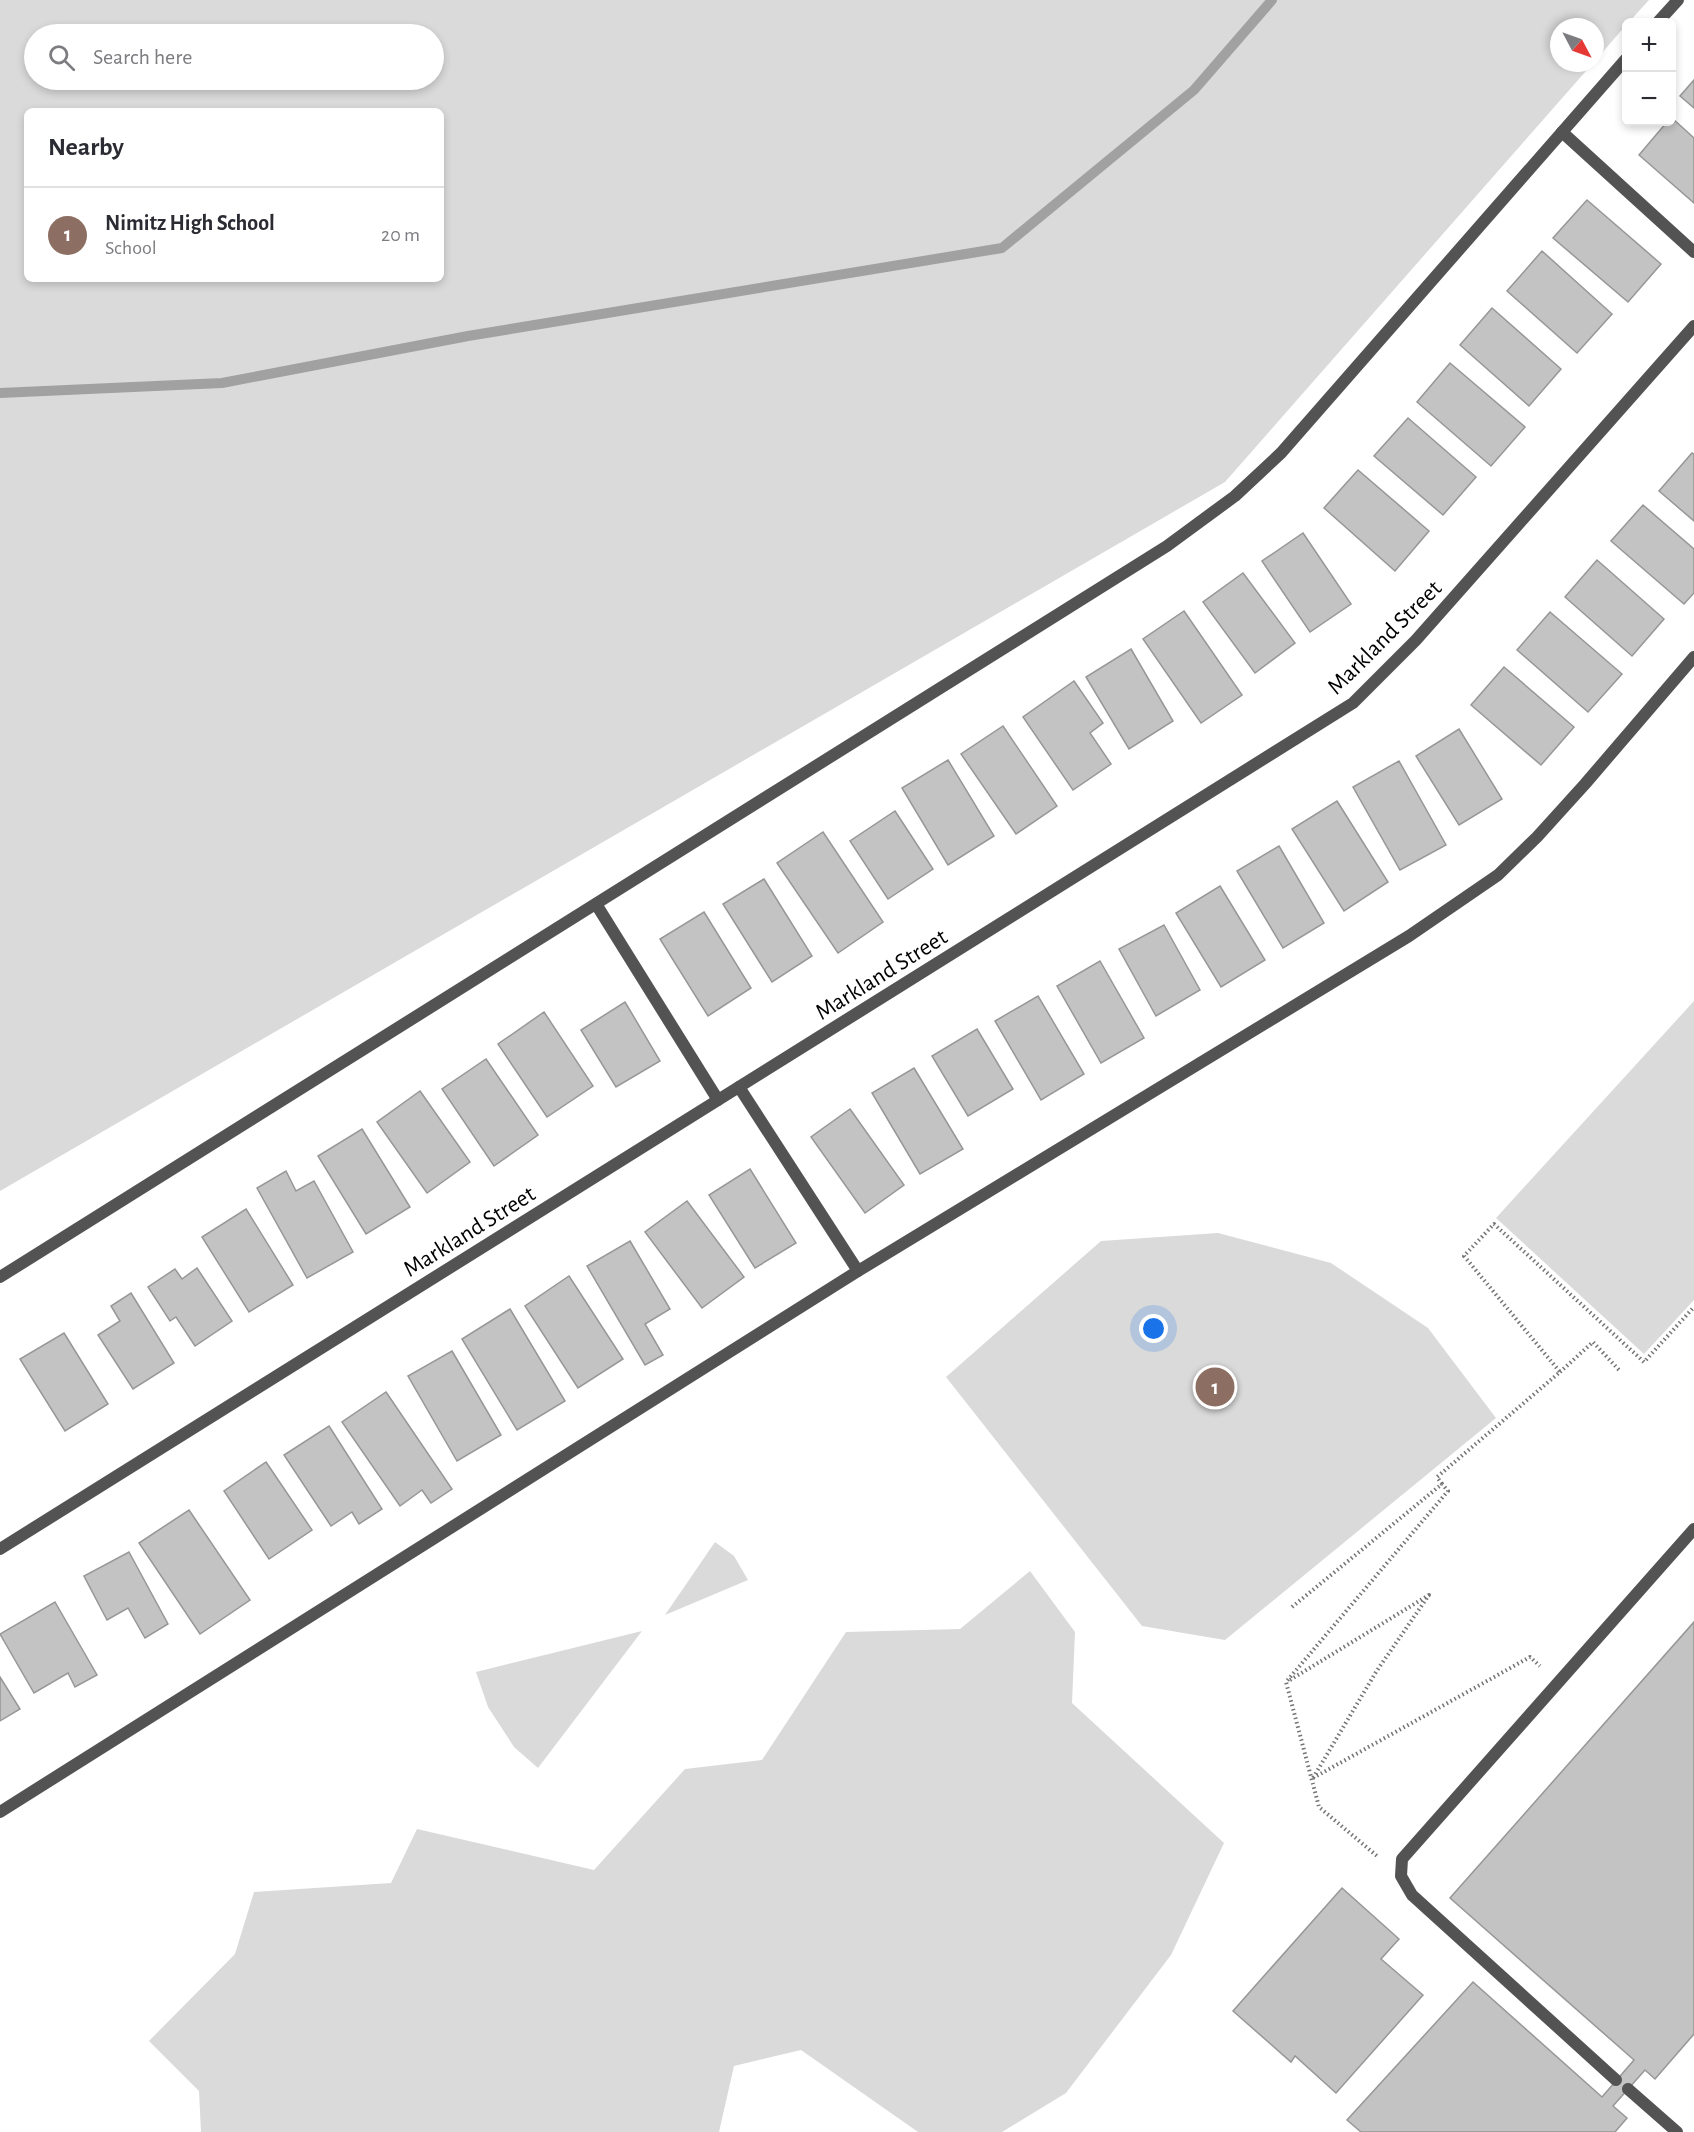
<!DOCTYPE html>
<html lang="en">
<head>
<meta charset="utf-8">
<style>
  body { margin:0; font-family:"Alegreya Sans",sans-serif; background:#f2f2f3; color:#2b2b33 }
  .controls { position:absolute; right:18px; top:18px; display:grid; overflow:hidden; border-radius:9px; box-shadow:0 3px 9px #0003 }
  .controls button { width:54px; height:54px; display:grid; place-items:center; padding:0; border:0; border-bottom:2px solid #e1e1e2; background:#fff; color:#2b2b33; font:30px sans-serif }
  .compass { position:absolute; left:1550px; top:18px; width:54px; height:54px; border-radius:50%; background:#fff; box-shadow:0 3px 9px #0003; rotate:131deg }
  .you { position:absolute; left:1154px; top:1329px; width:21px; height:21px; margin:-15px; border:4px solid #fff; border-radius:50%; background:#1a73e8; box-shadow:0 0 0 9px #1a73e833 }
  .badge { display:grid; place-items:center; width:39px; height:39px; border-radius:50%; background:#111827; color:#fff; font-size:20px; font-weight:700 }
  .pin { position:absolute; translate:-50% -50%; border:3px solid #fff; box-shadow:0 2px 6px #0006 }
  .list { margin:0; padding:0; list-style:none }
  h2 { display:flex; justify-content:space-between; align-items:center; height:78px; margin:0; padding:0 24px; font-size:26px }
  h2 small { font-size:20px; font-weight:400; color:#7c7c81 }
  .list li { display:grid; grid-template-columns:39px 1fr auto; gap:18px; align-items:center; box-sizing:border-box; height:96px; padding:0 24px; border-top:2px solid #e1e1e2 }
  .list b { display:block; font-size:22px; white-space:nowrap }
  .list p { margin:0; font-size:20px; white-space:nowrap; color:#7c7c81 }
  .list em { font-size:20px; font-style:normal; color:#7c7c81 }
  .icon { flex:none; width:33px; height:33px; fill:none; stroke:currentColor; stroke-width:2; stroke-linecap:round; stroke-linejoin:round }
  .map { position:relative; flex:none; width:1694px; height:2132px; overflow:hidden }
  .search { position:absolute; background:#fff; box-shadow:0 3px 9px #0003; left:24px; top:24px; width:420px; height:66px; display:flex; align-items:center; gap:15px; box-sizing:border-box; padding:0 21px; border-radius:33px; color:#7c7c81; font-size:22px }
  .panel { position:absolute; background:#fff; box-shadow:0 3px 9px #0003; left:24px; top:108px; width:420px; height:174px; border-radius:9px }
  .map>svg:first-child { display:block }
  .green { fill:#dadada; fill-rule:evenodd }
  .lines { fill:none; stroke-linecap:round; stroke-linejoin:round }
  .stream { stroke:#a1a1a1; stroke-width:10 }
  .building { fill:#c3c3c3; stroke:#979797; stroke-width:1.5 }
  .path { stroke:#757575; stroke-width:4; stroke-dasharray:1.5 3; stroke-linecap:butt }
  .service { stroke:#535353; stroke-width:12 }
  .minor { stroke:#535353; stroke-width:12 }
  .labels { text-anchor:middle; stroke-width:5; stroke-linejoin:round; paint-order:stroke }
  .street-label { font-size:24px; fill:#000; stroke:#fff }
</style>
</head>
<body>
<div class="map">
<svg width="1694" height="2132" viewBox="0 0 1694 2132">
  <rect width="100%" height="100%" fill="#fff"/>
  <g class="green">
    <path d="M0,0H1649L1629,22H1626V25L1595,61V27H1559V63H1593L1225,482L0,1191ZM34,34H434V80H34ZM27,111H441V279H27Z"/>
    <path d="M1694,1001V1300L1644,1354L1496,1218Z"/>
    <path d="M1218,1233L1331,1263L1428,1328L1496,1418L1225,1640L1142,1626L946,1377L1101,1241Z"/>
    <path d="M715,1542L734,1556L748,1580L665,1615Z"/>
    <path d="M1030,1571L1075,1632L1072,1703L1224,1843L1171,1955L1066,2093L1002,2132H918L801,2050L734,2066L719,2132H201L199,2091L149,2041L235,1954L254,1892L391,1883L417,1829L594,1870L685,1769L762,1760L846,1632L960,1629Z"/>
    <path d="M642,1631L538,1768L514,1747L488,1707L476,1672Z"/>
  </g>
  <g class="lines">
    <path class="stream" d="M0,393L222,383L468,336L1002,248L1194,90L1272,0"/>
  </g>
  <g class="building">
    <path d="M1694,80V108L1680,96Z"/>
    <path d="M1672,118L1694,138V203L1639,155L1667,122H1672Z"/>
    <path d="M1587,200L1661,264L1628,302L1553,238Z"/>
    <path d="M1542,251L1612,314L1577,353L1507,291Z"/>
    <path d="M1492,308L1561,369L1529,406L1460,345Z"/>
    <path d="M1450,363L1525,427L1491,466L1417,402Z"/>
    <path d="M1408,418L1476,477L1443,515L1374,456Z"/>
    <path d="M1692,453L1694,454V521L1659,491Z"/>
    <path d="M1358,470L1429,531L1395,571L1324,508Z"/>
    <path d="M1643,505L1694,549V593L1684,604L1611,541Z"/>
    <path d="M1303,533L1351,604L1310,632L1262,561Z"/>
    <path d="M1597,560L1664,619L1632,656L1565,597Z"/>
    <path d="M1243,573L1295,643L1255,673L1203,602Z"/>
    <path d="M1184,611L1242,695L1201,723L1143,639Z"/>
    <path d="M1550,612L1622,674L1588,712L1517,650Z"/>
    <path d="M1131,649L1173,721L1129,749L1086,677Z"/>
    <path d="M1504,667L1574,727L1541,765L1471,705Z"/>
    <path d="M1074,681L1103,723L1090,733L1111,764L1073,790L1023,717Z"/>
    <path d="M1003,726L1057,806L1016,834L961,754Z"/>
    <path d="M1459,729L1502,799L1459,825L1416,756Z"/>
    <path d="M948,760L994,836L948,865L902,788Z"/>
    <path d="M1399,761L1446,845L1400,870L1353,787Z"/>
    <path d="M1337,801L1388,882L1344,911L1292,829Z"/>
    <path d="M895,811L933,869L888,899L850,841Z"/>
    <path d="M823,832L883,922L838,953L777,863Z"/>
    <path d="M1279,846L1324,923L1283,948L1237,871Z"/>
    <path d="M764,879L812,956L772,982L723,904Z"/>
    <path d="M1220,886L1265,960L1221,987L1176,913Z"/>
    <path d="M704,912L751,988L708,1016L660,939Z"/>
    <path d="M1164,925L1200,990L1156,1016L1119,949Z"/>
    <path d="M1100,961L1144,1038L1101,1063L1057,986Z"/>
    <path d="M1038,996L1084,1074L1041,1100L995,1021Z"/>
    <path d="M625,1002L660,1061L616,1087L581,1030Z"/>
    <path d="M544,1012L593,1086L547,1117L498,1044Z"/>
    <path d="M977,1029L1013,1089L968,1116L932,1056Z"/>
    <path d="M486,1059L538,1135L494,1166L442,1089Z"/>
    <path d="M914,1068L963,1149L920,1174L872,1093Z"/>
    <path d="M420,1091L470,1162L427,1193L377,1122Z"/>
    <path d="M850,1109L904,1185L865,1213L811,1137Z"/>
    <path d="M362,1129L410,1207L366,1234L318,1156Z"/>
    <path d="M750,1169L796,1243L755,1268L709,1195Z"/>
    <path d="M286,1171L296,1191L314,1181L353,1252L307,1278L257,1188Z"/>
    <path d="M687,1201L744,1277L702,1308L645,1232Z"/>
    <path d="M246,1209L293,1285L249,1312L202,1237Z"/>
    <path d="M630,1241L670,1309L645,1324L663,1355L645,1365L587,1266Z"/>
    <path d="M197,1268L232,1321L195,1346L176,1317L170,1321L148,1287L175,1269L182,1279Z"/>
    <path d="M569,1276L623,1359L578,1388L525,1306Z"/>
    <path d="M131,1293L174,1363L133,1389L98,1335L120,1321L111,1306Z"/>
    <path d="M510,1309L565,1401L517,1430L462,1339Z"/>
    <path d="M64,1333L108,1404L65,1431L20,1359Z"/>
    <path d="M452,1351L501,1435L457,1461L408,1376Z"/>
    <path d="M386,1392L452,1489L431,1503L422,1490L400,1506L342,1422Z"/>
    <path d="M329,1426L382,1509L359,1524L352,1512L331,1526L284,1455Z"/>
    <path d="M266,1462L312,1530L269,1559L224,1491Z"/>
    <path d="M189,1510L250,1600L200,1634L139,1543Z"/>
    <path d="M129,1552L168,1624L145,1638L128,1608L107,1620L84,1576Z"/>
    <path d="M55,1602L97,1675L75,1687L68,1673L34,1693L0,1634Z"/>
    <path d="M1694,1622V2034L1655,2079L1645,2070L1613,2106L1627,2118L1615,2132H1361L1347,2120L1473,1982L1602,2097L1634,2060L1450,1898Z"/>
    <path d="M0,1677L20,1709L0,1721Z"/>
    <path d="M1342,1888L1399,1939L1381,1959L1423,1995L1336,2093L1295,2056L1291,2062L1233,2011Z"/>
  </g>
  <g class="lines">
    <g class="path">
      <path d="M1560,1372L1593,1342L1619,1370"/>
      <path d="M1442,1484L1437,1477L1560,1372L1464,1256L1494,1224L1644,1362L1694,1307"/>
      <path d="M1292,1607L1442,1484L1448,1491L1286,1682L1319,1807L1377,1856"/>
      <path d="M1290,1680L1429,1595L1376,1672L1313,1778"/>
      <path d="M1313,1778L1530,1657L1540,1666"/>
    </g>
    <g class="service">
      <path d="M1658,22L1678,0"/>
      <path d="M1562,132L1694,252"/>
      <path d="M596,904L718,1100"/>
      <path d="M739,1087L858,1271"/>
      <path d="M0,1277L1167,546L1235,496L1281,453L1626,59"/>
      <path d="M0,1812L858,1271L1409,936L1498,875L1537,837L1585,784L1694,657"/>
      <path d="M1616,2080L1412,1895L1401,1876L1402,1859L1694,1529"/>
      <path d="M1628,2089L1677,2132"/>
    </g>
    <path class="minor" d="M0,1549L1353,703L1416,640L1694,326"/>
  </g>
  <g class="labels">
    <g class="street-label">
      <text transform="translate(1384 637) rotate(-45)" y="8">Markland Street</text>
      <text transform="translate(881 974) rotate(-32)" y="8">Markland Street</text>
      <text transform="translate(469 1231) rotate(-32)" y="8">Markland Street</text>
    </g>
  </g>
</svg>
<div class="controls">
<button>+</button>
<button>−</button>
</div>
<svg class="compass" viewBox="-18 -18 36 36"><path d="M0-13l5 13h-10z" fill="#e53935"/><path d="M0 13l5-13h-10z" fill="#7c7c81"/></svg>
<div class="you"></div>
<div class="pin badge" style="left:1215px;top:1387px;background:#8d6e63">1</div>
<div class="search"><svg class="icon" aria-label="search" viewBox="0 0 24 24"><circle cx="10" cy="10" r="6"/><path d="M15 15l6 6"/></svg>Search here</div>
<section class="panel">
<h2>Nearby<small></small></h2>
<ul class="list">
<li><span class="badge" style="background:#8d6e63">1</span><div><b>Nimitz High School</b><p>School</p></div><em>20 m</em></li>
</ul>
</section>
</div>
</body>
</html>
